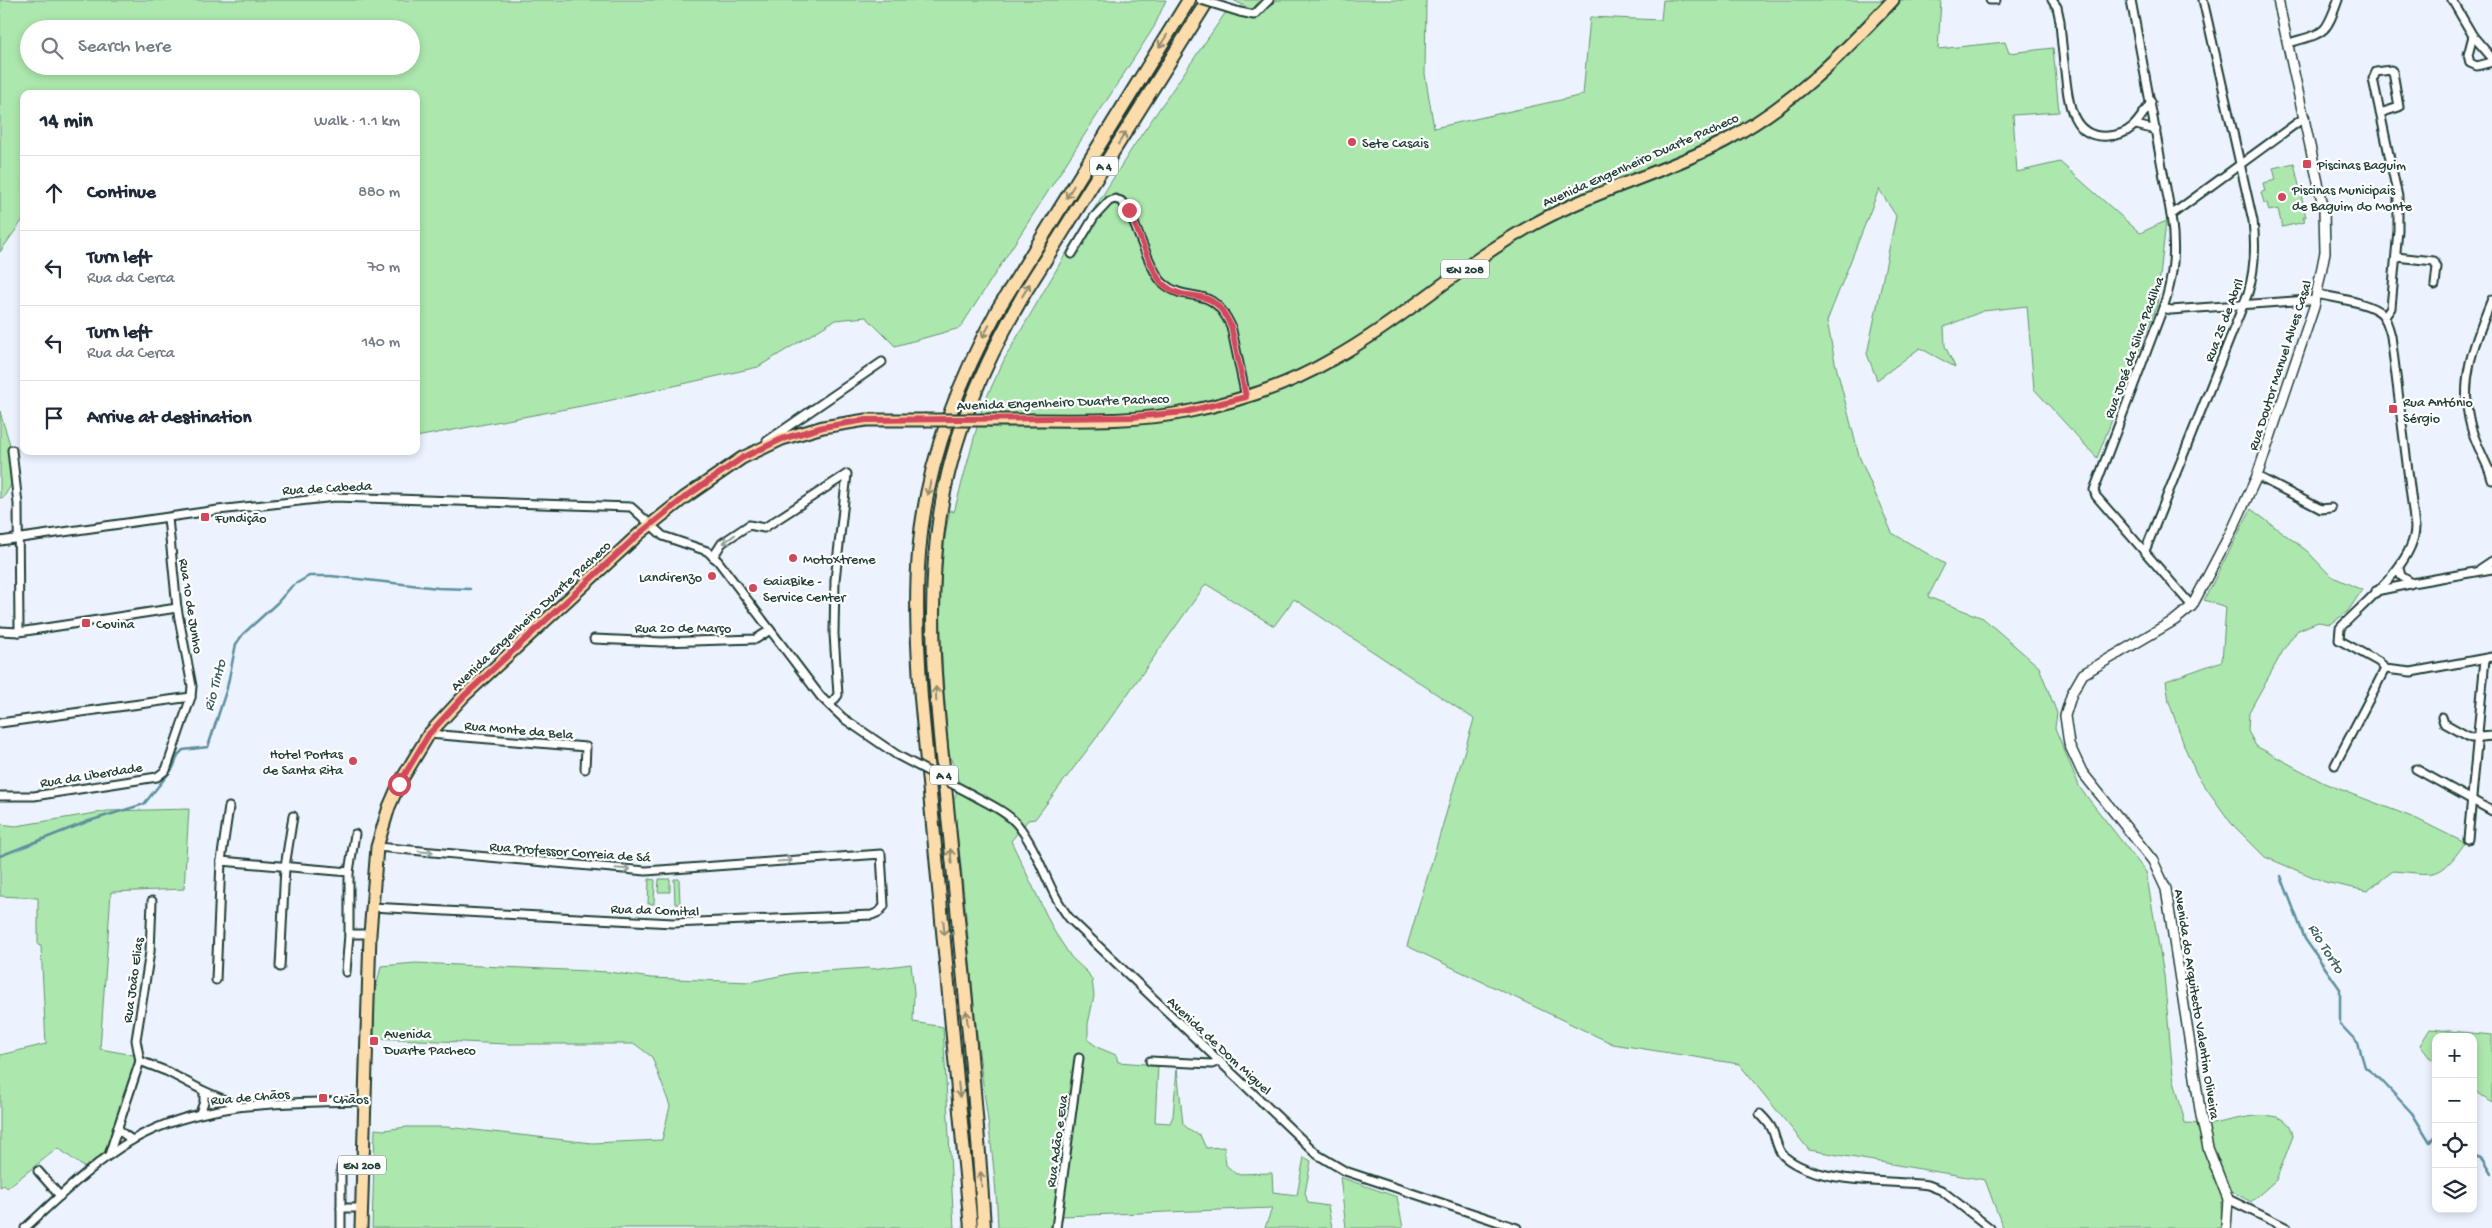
<!DOCTYPE html>
<html lang="en">
<head>
<meta charset="utf-8">
<style>
  body { margin:0; font-family:"Gochi Hand",sans-serif; background:#f6f6f7; color:#1f2937 }
  .controls { position:absolute; right:15px; bottom:15px; display:grid; overflow:hidden; border-radius:10px; box-shadow:0 2px 8px #0003 }
  .controls button { width:45px; height:45px; display:grid; place-items:center; padding:0; border:0; border-bottom:1px solid #e0e1e3; background:#fff; color:#1f2937; font:25px sans-serif }
  .stop { position:absolute; width:15px; height:15px; margin:-11px; border:4px solid #d1495b; border-radius:50%; background:#fff }
  .stop.end { background:#d1495b; border-color:#fff; box-shadow:0 1px 5px #0008 }
  .list { margin:0; padding:0; list-style:none }
  h2 { display:flex; justify-content:space-between; align-items:center; height:65px; margin:0; padding:0 20px; font-size:21px }
  h2 small { font-size:16px; font-weight:400; color:#747a83 }
  .list li { display:grid; grid-template-columns:32px 1fr auto; gap:15px; align-items:center; box-sizing:border-box; height:75px; padding:0 20px; border-top:1px solid #e0e1e3 }
  .list b { display:block; font-size:19px; white-space:nowrap }
  .list p { margin:0; font-size:16px; white-space:nowrap; color:#747a83 }
  .list em { font-size:16px; font-style:normal; color:#747a83 }
  .icon { flex:none; width:28px; height:28px; fill:none; stroke:currentColor; stroke-width:2; stroke-linecap:round; stroke-linejoin:round }
  .map { position:relative; flex:none; width:2492px; height:1228px; overflow:hidden }
  .search { position:absolute; background:#fff; box-shadow:0 2px 8px #0003; left:20px; top:20px; width:400px; height:55px; display:flex; align-items:center; gap:12px; box-sizing:border-box; padding:0 18px; border-radius:28px; color:#747a83; font-size:19px }
  .panel { position:absolute; background:#fff; box-shadow:0 2px 8px #0003; left:20px; top:90px; width:400px; height:365px; border-radius:10px }
  .map>svg:first-child { display:block }
  .green { fill:#ace7ad; stroke:#669270; fill-rule:evenodd }
  .lines { fill:none; stroke-linecap:round; stroke-linejoin:round }
  .stream { stroke:#5d8f9f; stroke-width:2.5 }
  .minor-casing { stroke:#1f3d34; stroke-width:11 }
  .tertiary-casing { stroke:#1f3d34; stroke-width:12 }
  .primary-casing { stroke:#1f3d34; stroke-width:15 }
  .motorway-casing { stroke:#1f3d34; stroke-width:16 }
  .minor { stroke:#fff; stroke-width:7 }
  .tertiary { stroke:#fff; stroke-width:9 }
  .primary { stroke:#fddcac; stroke-width:11 }
  .motorway { stroke:#fddcac; stroke-width:12 }
  .minor-bridge-casing { stroke:#1f3d34; stroke-width:11; stroke-linecap:butt }
  .primary-bridge-casing { stroke:#1f3d34; stroke-width:15; stroke-linecap:butt }
  .minor-bridge { stroke:#fff; stroke-width:7 }
  .primary-bridge { stroke:#fddcac; stroke-width:11 }
  .oneway { stroke:#8e8c70 }
  .oneway2 { stroke:#8f9e9a }
  .route { stroke:#d1495b; stroke-width:6 }
  .poi-dot { fill:#d1495b; stroke:#fff; stroke-width:2 }
  .labels { text-anchor:middle; stroke-width:4.5; stroke-linejoin:round; paint-order:stroke }
  .shield { fill:#fff; stroke:#627771; stroke-width:1 }
  .shield-label { font-size:12px; font-weight:bold; fill:#1f3d34 }
  .poi-label { font-size:14px; fill:#1f3d34; stroke:#fff; text-anchor:start }
  .street-label { font-size:14px; fill:#1f3d34; stroke:#fff }
  .water-label { font-size:15px; font-style:italic; fill:#395f61; stroke:#fff }
</style>
</head>
<body>
<div class="map">
<svg width="2492" height="1228" viewBox="0 0 2492 1228">
  <rect width="100%" height="100%" fill="#ecf3fe"/>
  <filter id="ink" filterUnits="userSpaceOnUse"><feTurbulence type="fractalNoise" baseFrequency=".02" numOctaves="2"/><feDisplacementMap in="SourceGraphic" scale="10" xChannelSelector="R" yChannelSelector="G"/><feConvolveMatrix kernelMatrix="1 2 1 2 8 2 1 2 1" color-interpolation-filters="sRGB"/></filter>
  <g filter="url(#ink)">
    <g class="green">
      <path d="M0,0H1166L1154,27L960,328L895,346L866,317L835,320L758,367L603,402L416,437V94H24V218L0,252ZM29,29H411V66H29Z"/>
      <path d="M1233,0H1260L1252,10Z"/>
      <path d="M1277,0H1426L1425,74L1434,128L1583,95L1590,17L1661,20L1663,0H1941L1938,49L2005,42L2009,53L2053,48L2059,112L2013,115L2017,172L2060,162L2140,233L2166,221L2157,305L2097,458L2034,389L2027,306L1983,311L1944,327L1945,346L1955,367L1920,348L1877,380L1867,354L1896,216L1879,189L1827,321L1835,362L1859,456L1892,533L1945,564L1928,597L1983,618L2039,667L2057,713L2055,728L2080,788L2146,872L2164,975L2173,1076L2185,1123C2194,1123 2203,1125 2212,1124C2233,1121 2290,1101 2293,1136L2276,1180L2251,1202L2231,1191L2221,1203L2222,1228H2003L1985,1180L1809,1150L1739,1064L1613,1044L1407,946L1474,719L1294,599L1274,626L1206,584L1097,737L1035,819L1028,820L1011,841L1054,931L1071,957L1088,973L1092,980L1094,996L1088,1024V1040L1099,1048L1116,1055L1118,1062L1158,1065L1155,1122L1170,1123L1173,1116L1177,1068L1183,1124L1192,1132L1200,1135L1206,1148L1224,1147L1226,1165L1236,1174L1272,1173L1273,1192L1297,1195L1304,1157L1311,1161L1305,1193L1308,1203L1328,1206L1332,1228H1265L1272,1208L1062,1216V1214L1050,1228H998C996,1163 984,1100 977,1035C969,957 964,879 953,801C966,776 950,768 948,746C943,671 933,585 950,510L954,512L983,405L1005,358L1062,260L1133,147L1226,12L1256,18Z"/>
      <path d="M2294,163L2306,217H2303L2305,222L2282,227L2278,209L2269,211L2267,203H2264L2261,192L2265,191L2263,183L2276,180L2273,168Z"/>
      <path d="M0,411C4,430 17,456 14,476C14,482 7,491 4,497L0,498Z"/>
      <path d="M2251,509L2307,551L2331,576L2362,590L2348,611L2331,624L2318,622L2296,631L2284,649L2249,712L2248,731L2256,746L2324,783L2417,819L2465,843C2438,881 2437,874 2393,871L2367,891L2325,882L2265,857L2231,823L2197,775L2185,748L2169,702L2166,681L2222,661L2226,607L2204,600Z"/>
      <path d="M189,809L184,889L111,892L100,1049L134,1055L135,1063L106,1151L85,1168L58,1148L7,1188L4,1185L0,1187V1055L46,1044L41,946L38,945V898L0,896V824L16,826L108,811Z"/>
      <path d="M649,879L655,880L654,904H648Z"/>
      <path d="M659,879H670V892H658Z"/>
      <path d="M674,879H679L680,904H675Z"/>
      <path d="M416,963L609,972L651,978L750,982L794,973L868,968L872,969L911,964L914,992L913,1022L943,1027L954,1228H372L375,1129L384,1130L407,1127H447L592,1143L662,1140L670,1106L652,1057L635,1044H506L374,1038V998L381,966Z"/>
      <path d="M2430,1029L2492,1035V1103L2473,1089V1037H2436V1062L2429,1057L2420,1045Z"/>
      <path d="M1340,1177L1397,1197L1403,1228H1346Z"/>
    </g>
    <g class="lines">
      <g class="stream">
        <path d="M0,856L89,821L144,804L173,768L178,755L183,750L208,747L227,688L236,644L243,634L277,603L292,586L309,576H331L438,588L470,589"/>
        <path d="M2281,876L2305,939L2340,989V1024L2358,1043L2365,1067L2381,1080L2412,1113L2430,1142L2436,1134"/>
        <path d="M2473,1155L2483,1159L2492,1174"/>
      </g>
      <defs>
        <g id="minor">
          <path d="M1990,0H1996"/>
          <path d="M2052,0L2057,7L2060,21C2061,38 2063,55 2065,71C2068,99 2070,139 2108,136C2132,135 2139,120 2151,102"/>
          <path d="M2131,0L2171,215C2176,249 2174,277 2163,308L2094,490L2096,496L2192,606"/>
          <path d="M2452,0L2473,36L2492,58"/>
          <path d="M1240,12L1254,15L1269,0"/>
          <path d="M2473,36L2468,55L2470,63L2477,66L2492,62"/>
          <path d="M2289,43C2325,32 2325,36 2338,0"/>
          <path d="M2380,113L2399,107L2393,72L2391,70L2376,72L2373,79L2398,197V230L2391,308L2384,318"/>
          <path d="M2136,125L2156,130"/>
          <path d="M2171,215L2305,117"/>
          <path d="M1072,254L1094,217L1109,201L1115,199L1121,201L1129,210C1135,225 1152,274 1163,283C1189,306 1210,281 1231,326L1246,397"/>
          <path d="M2396,257L2434,261L2437,267L2435,285"/>
          <path d="M2317,294C2334,298 2370,302 2382,314C2387,320 2389,328 2391,336L2415,527C2415,563 2365,602 2340,628L2339,640L2379,662L2385,669L2411,672L2492,657"/>
          <path d="M2492,299C2475,341 2458,381 2471,427C2475,442 2483,456 2489,470L2492,472"/>
          <path d="M2163,308L2171,310L2309,300L2315,302"/>
          <path d="M767,441L882,362"/>
          <path d="M12,450L18,504L19,632"/>
          <path d="M2489,470L2492,480"/>
          <path d="M2257,476L2321,509L2331,508"/>
          <path d="M0,541L218,510L335,497L631,507L663,536L707,551L718,561L821,697L843,718L897,755"/>
          <path d="M2145,551L2248,293C2255,269 2256,246 2253,221L2203,0"/>
          <path d="M713,557L722,543L749,525L764,528L847,474L835,580L834,634L838,695L830,705"/>
          <path d="M2399,568L2401,576L2412,583L2492,569"/>
          <path d="M2480,569L2492,561"/>
          <path d="M2376,591L2410,584"/>
          <path d="M0,631L19,632L177,608"/>
          <path d="M594,639L662,642L756,639L770,630"/>
          <path d="M2442,717L2444,723L2471,738L2492,736"/>
          <path d="M0,723L191,697"/>
          <path d="M429,734L586,747L585,769"/>
          <path d="M2335,765L2385,669"/>
          <path d="M2416,769L2492,811"/>
          <path d="M971,794C985,802 1006,811 1017,824C1040,852 1047,890 1070,919L1318,1155L1345,1171L1517,1228"/>
          <path d="M0,796H34L157,777L166,770L191,697L192,686L177,608L168,518"/>
          <path d="M2468,839L2485,659"/>
          <path d="M221,861L229,807"/>
          <path d="M349,872L355,834"/>
          <path d="M371,907L673,923L872,915L879,912L884,906L881,854L646,871L377,847"/>
          <path d="M280,967L285,867L293,816"/>
          <path d="M346,972L349,934"/>
          <path d="M216,980L221,861L349,872V934H370"/>
          <path d="M140,1061L136,1040L150,952L152,901"/>
          <path d="M140,1061L166,1071L204,1091"/>
          <path d="M1150,1061L1212,1064L1219,1061"/>
          <path d="M200,1113L204,1102V1091L239,1106"/>
          <path d="M1760,1114C1765,1119 1769,1123 1772,1129C1776,1138 1777,1151 1785,1157C1817,1184 1888,1180 1928,1185L1941,1190L1990,1228"/>
          <path d="M118,1127L140,1061"/>
          <path d="M109,1155L118,1127L121,1132L132,1140"/>
          <path d="M38,1171L60,1196"/>
          <path d="M2228,1199L2287,1228"/>
          <path d="M341,1208H361"/>
          <path d="M25,1228C59,1197 94,1162 134,1139C203,1100 287,1103 364,1101"/>
          <path d="M341,1228V1168"/>
          <path d="M1056,1228L1079,1058"/>
        </g>
        <path id="tertiary" d="M2226,1228L2228,1199L2208,1148L2201,1116L2166,889L2153,861L2082,772L2069,744L2065,716L2072,693L2083,674L2175,620L2192,606L2234,526L2257,476L2314,307L2325,252L2324,210L2278,0"/>
        <g id="primary">
          <path d="M991,420C1054,419 1125,424 1186,412C1236,402 1287,386 1331,360C1403,320 1464,262 1536,223C1596,190 1664,173 1725,141C1795,103 1839,57 1893,0"/>
          <path d="M361,1228L370,934L377,847L389,807L399,784L429,734L464,696L639,534L684,498L742,458L782,439L823,427L866,420H924"/>
        </g>
        <g id="motorway">
          <path d="M971,1228L921,698C918,650 915,602 919,553C925,466 957,384 998,309L1189,0"/>
          <path d="M984,1228C976,1094 962,960 949,826C939,723 924,618 940,515C952,434 985,362 1025,292L1208,0"/>
        </g>
      </defs>
      <use href="#minor" class="minor-casing"/>
      <use href="#tertiary" class="tertiary-casing"/>
      <use href="#primary" class="primary-casing"/>
      <use href="#motorway" class="motorway-casing"/>
      <use href="#minor" class="minor"/>
      <use href="#tertiary" class="tertiary"/>
      <use href="#primary" class="primary"/>
      <use href="#motorway" class="motorway"/>
      <defs>
        <g id="minor-bridge">
          <path d="M1201,0L1240,12"/>
          <path d="M897,755L971,794"/>
        </g>
        <path id="primary-bridge" d="M924,420H991"/>
      </defs>
      <use href="#minor-bridge" class="minor-bridge-casing"/>
      <use href="#primary-bridge" class="primary-bridge-casing"/>
      <use href="#minor-bridge" class="minor-bridge"/>
      <use href="#primary-bridge" class="primary-bridge"/>
    </g>
    <defs><path id="oneway-shaft" d="M-6 0H5M1.5-3L5.5 0L1.5 3" fill="none" stroke-width="1.6" stroke-linecap="round" stroke-linejoin="round" transform="scale(1.25)"/></defs>
    <g class="oneway">
      <use href="#oneway-shaft" transform="translate(1163 41) rotate(123)"/>
      <use href="#oneway-shaft" transform="translate(1122 138) rotate(-58)"/>
      <use href="#oneway-shaft" transform="translate(1070 192) rotate(121)"/>
      <use href="#oneway-shaft" transform="translate(1026 290) rotate(-59)"/>
      <use href="#oneway-shaft" transform="translate(986 331) rotate(119)"/>
      <use href="#oneway-shaft" transform="translate(929 488) rotate(103)"/>
      <use href="#oneway-shaft" transform="translate(936 694) rotate(-92)"/>
      <use href="#oneway-shaft" transform="translate(951 856) rotate(-95)"/>
      <use href="#oneway-shaft" transform="translate(944 928) rotate(85)"/>
      <use href="#oneway-shaft" transform="translate(967 1018) rotate(-96)"/>
      <use href="#oneway-shaft" transform="translate(959 1090) rotate(84)"/>
      <use href="#oneway-shaft" transform="translate(981 1179) rotate(-93)"/>
    </g>
    <g class="oneway2">
      <use href="#oneway-shaft" transform="translate(729 539) rotate(144)"/>
      <use href="#oneway-shaft" transform="translate(426 852) rotate(5)"/>
      <use href="#oneway-shaft" transform="translate(785 861) rotate(-4)"/>
      <use href="#oneway-shaft" transform="translate(623 869) rotate(5)"/>
    </g>
  </g>
  <g class="lines" filter="url(#ink)">
    <path class="route" d="M399,784L429,734L464,696L639,534L684,498L742,458L782,439L823,427L866,420L1132,417L1185,412L1246,397L1231,326C1210,280 1189,307 1163,284C1152,274 1136,225 1129,210"/>
  </g>
  <g class="poi-dot">
    <circle cx="1352" cy="142" r="5"/>
    <rect x="2302" y="159" width="10" height="10" rx="2.5"/>
    <circle cx="2282" cy="197" r="5"/>
    <rect x="2388" y="404" width="10" height="10" rx="2.5"/>
    <rect x="200" y="512" width="10" height="10" rx="2.5"/>
    <circle cx="793" cy="558" r="5"/>
    <circle cx="712" cy="576" r="5"/>
    <circle cx="753" cy="588" r="5"/>
    <rect x="81" y="618" width="10" height="10" rx="2.5"/>
    <circle cx="353" cy="761" r="5"/>
    <rect x="369" y="1036" width="10" height="10" rx="2.5"/>
    <rect x="318" y="1093" width="10" height="10" rx="2.5"/>
  </g>
  <g class="labels">
    <g class="shield">
      <rect x="1090" y="156.5" width="28" height="19" rx="4"/>
      <rect x="1441" y="259.5" width="48" height="19" rx="4"/>
      <rect x="930" y="765.5" width="28" height="19" rx="4"/>
      <rect x="338" y="1155.5" width="48" height="19" rx="4"/>
    </g>
    <g class="shield-label">
      <text x="1104" y="170">A 4</text>
      <text x="1465" y="273">EN 208</text>
      <text x="944" y="779">A 4</text>
      <text x="362" y="1169">EN 208</text>
    </g>
    <g class="poi-label">
      <text x="1362" y="147">Sete Casais</text>
      <text x="2317" y="169">Piscinas Baguim</text>
      <text x="2292" y="194">Piscinas Municipais<tspan x="2292" dy="16">de Baguim do Monte</tspan></text>
      <text x="2403" y="406">Rua António<tspan x="2403" dy="16">Sérgio</tspan></text>
      <text x="215" y="522">Fundição</text>
      <text x="803" y="563">MotoXtreme</text>
      <text x="702" y="581" text-anchor="end">Landirenzo</text>
      <text x="763" y="585">GaiaBike -<tspan x="763" dy="16">Service Center</tspan></text>
      <text x="96" y="628">Covina</text>
      <text x="343" y="758" text-anchor="end">Hotel Portas<tspan x="343" dy="16">de Santa Rita</tspan></text>
      <text x="384" y="1038">Avenida<tspan x="384" dy="16">Duarte Pacheco</tspan></text>
      <text x="333" y="1103">Chãos</text>
    </g>
    <g class="street-label">
      <text transform="translate(1640 159) rotate(-24)" y="5">Avenida Engenheiro Duarte Pacheco</text>
      <text transform="translate(2223 320) rotate(-69)" y="5">Rua 25 de Abril</text>
      <text transform="translate(2133 347) rotate(-70)" y="5">Rua José da Silva Padilha</text>
      <text transform="translate(2279 365) rotate(-72)" y="5">Rua Doutor Manuel Alves Casal</text>
      <text transform="translate(1063 401) rotate(-2)" y="5">Avenida Engenheiro Duarte Pacheco</text>
      <text transform="translate(327 487) rotate(-3)" y="5">Rua de Cabeda</text>
      <text transform="translate(192 606) rotate(81)" y="5">Rua 10 de Junho</text>
      <text transform="translate(530 615) rotate(-43)" y="5">Avenida Engenheiro Duarte Pacheco</text>
      <text x="683" y="632">Rua 20 de Março</text>
      <text transform="translate(519 729) rotate(5)" y="5">Rua Monte da Bela</text>
      <text transform="translate(91 774) rotate(-9)" y="5">Rua da Liberdade</text>
      <text transform="translate(570 851) rotate(4)" y="5">Rua Professor Correia de Sá</text>
      <text transform="translate(655 909) rotate(2)" y="5">Rua da Comital</text>
      <text transform="translate(132 980) rotate(-82)" y="5">Rua João Elias</text>
      <text transform="translate(2198 1004) rotate(81)" y="5">Avenida do Arquitecto Valentim Oliveira</text>
      <text transform="translate(1220 1045) rotate(43)" y="5">Avenida de Dom Miguel</text>
      <text transform="translate(250 1096) rotate(-5)" y="5">Rua de Chãos</text>
      <text transform="translate(1056 1141) rotate(-82)" y="5">Rua Adão e Eva</text>
    </g>
    <g class="water-label">
      <text transform="translate(214 685) rotate(-75)" y="5">Rio Tinto</text>
      <text transform="translate(2327 948) rotate(58)" y="5">Rio Torto</text>
    </g>
  </g>
</svg>
<div class="controls">
<button>+</button>
<button>−</button>
<button><svg class="icon" aria-label="locate" viewBox="0 0 24 24"><circle cx="12" cy="12" r="6"/><path d="M12 2v4M12 18v4M2 12h4M18 12h4"/></svg></button>
<button><svg class="icon" aria-label="layers" viewBox="0 0 24 24"><path d="M12 4l9 5-9 5-9-5zM3 14l9 5 9-5"/></svg></button>
</div>
<div class="stop" style="left:399px;top:784px"></div>
<div class="stop end" style="left:1129px;top:210px"></div>
<div class="search"><svg class="icon" aria-label="search" viewBox="0 0 24 24"><circle cx="10" cy="10" r="6"/><path d="M15 15l6 6"/></svg>Search here</div>
<section class="panel">
<h2>14 min<small>Walk · 1.1 km</small></h2>
<ul class="list">
<li><svg class="icon" aria-label="ahead" viewBox="0 0 24 24"><path d="M12 20V5M6 11l6-6 6 6"/></svg><div><b>Continue</b></div><em>880 m</em></li>
<li><svg class="icon" aria-label="left" viewBox="0 0 24 24"><path d="M17 20v-9H6M10 6l-5 5 5 5"/></svg><div><b>Turn left</b><p>Rua da Cerca</p></div><em>70 m</em></li>
<li><svg class="icon" aria-label="left" viewBox="0 0 24 24"><path d="M17 20v-9H6M10 6l-5 5 5 5"/></svg><div><b>Turn left</b><p>Rua da Cerca</p></div><em>140 m</em></li>
<li><svg class="icon" aria-label="arrive" viewBox="0 0 24 24"><path d="M6 21V4h12l-3 4 3 4H6"/></svg><div><b>Arrive at destination</b></div></li>
</ul>
</section>
</div>
</body>
</html>
